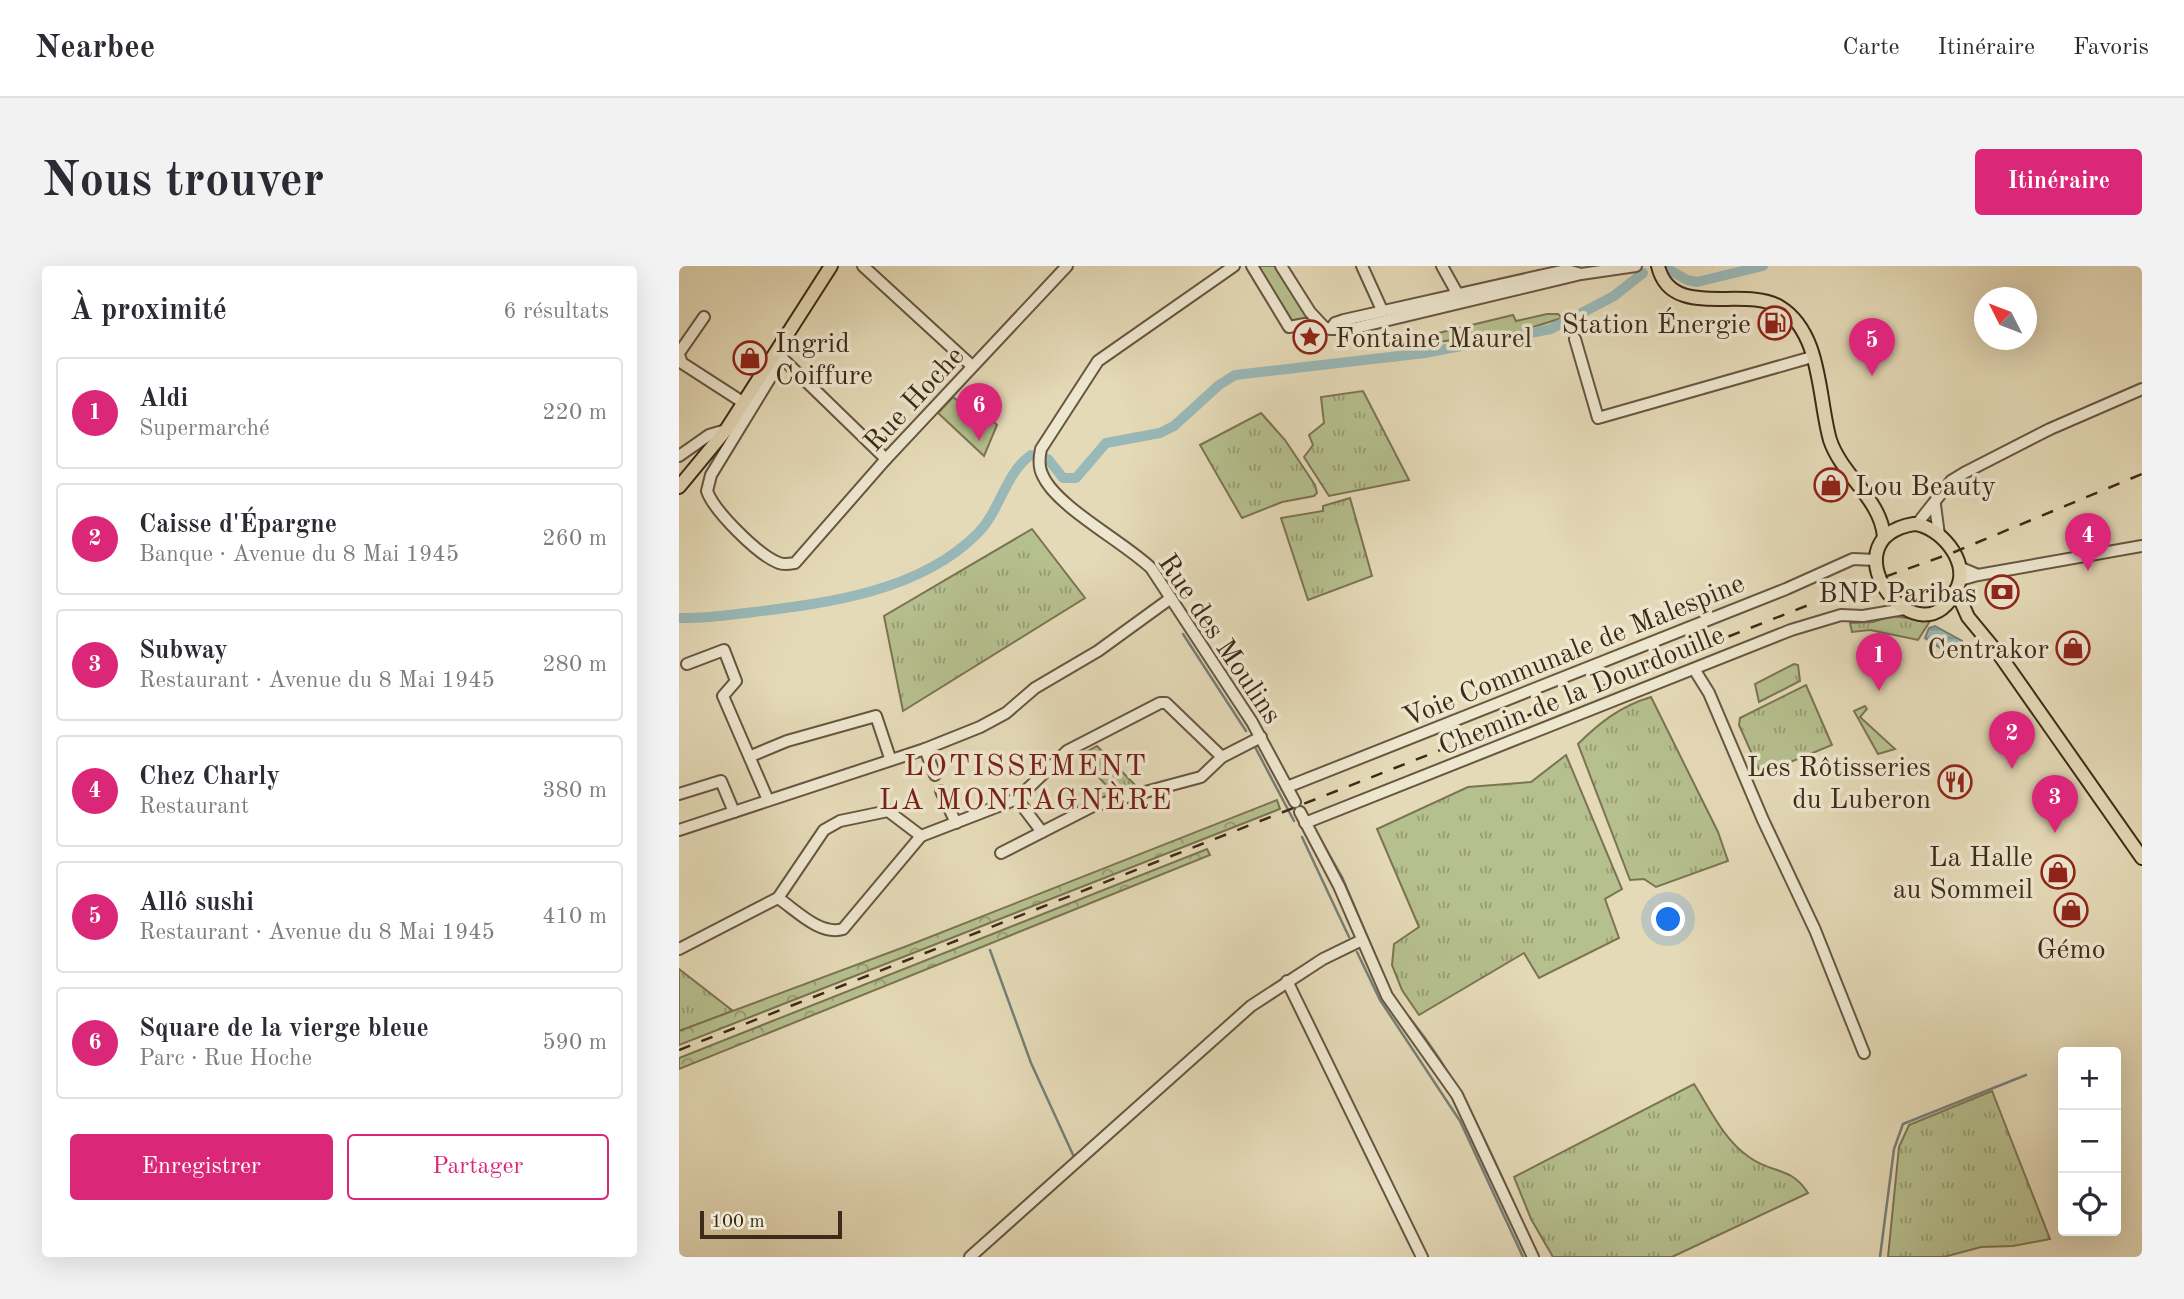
<!DOCTYPE html>
<html lang="fr">
<head>
<meta charset="utf-8">
<style>
  body { margin:0; font-family:"Old Standard TT",serif; background:#f2f2f3; color:#2b2b33 }
  .controls { position:absolute; right:21px; bottom:21px; display:grid; overflow:hidden; border-radius:7px; box-shadow:0 7px 28px #0002 }
  .controls button { width:63px; height:63px; display:grid; place-items:center; padding:0; border:0; border-bottom:2px solid #e1e1e2; background:#fff; color:#2b2b33; font:35px sans-serif }
  .compass { position:absolute; left:1295px; top:21px; width:63px; height:63px; border-radius:50%; background:#fff; box-shadow:0 7px 28px #0002; rotate:312deg }
  .scale { position:absolute; left:21px; bottom:18px; width:142px; box-sizing:border-box; padding-left:7px; border:4px solid #3d2a18; border-top:0; font-size:19px; line-height:24px; white-space:nowrap; color:#3d2a18; -webkit-text-stroke:5px #eee7d0; paint-order:stroke }
  .you { position:absolute; left:990px; top:654px; width:24px; height:24px; margin:-18px; border:5px solid #fff; border-radius:50%; background:#1a73e8; box-shadow:0 0 0 10px #1a73e833 }
  .badge { display:grid; place-items:center; width:46px; height:46px; border-radius:50%; background:#db2777; color:#fff; font-size:23px; font-weight:700 }
  .pin { position:absolute; translate:-50% -58px; filter:drop-shadow(0 2px 4px #0008) }
  .pin::after { content:''; position:absolute; top:37px; width:24px; height:21px; background:inherit; clip-path:polygon(0 0,100% 0,50% 100%) }
  .list { margin:0; padding:0; list-style:none }
  h2 { display:flex; justify-content:space-between; align-items:center; height:91px; margin:0; padding:0 28px; font-size:30px }
  h2 small { font-size:23px; font-weight:400; color:#7c7c81 }
  .list li { display:grid; grid-template-columns:46px 1fr auto; gap:21px; align-items:center; box-sizing:border-box; height:112px; margin:0 14px 14px; padding:0 14px; border:2px solid #e1e1e2; border-radius:7px }
  .list b { display:block; font-size:26px; white-space:nowrap }
  .list p { margin:0; font-size:23px; white-space:nowrap; color:#7c7c81 }
  .list em { font-size:23px; font-style:normal; color:#7c7c81 }
  .actions { display:flex; gap:14px; padding:21px 28px }
  .actions a { flex:1; padding:16px 0; border:2px solid #db2777; border-radius:7px; text-align:center; font-size:24px; color:#db2777 }
  .actions .main { background:#db2777; color:#fff }
  .icon { flex:none; width:38px; height:38px; fill:none; stroke:currentColor; stroke-width:2; stroke-linecap:round; stroke-linejoin:round }
  .map { position:relative; flex:none; width:1463px; height:991px; overflow:hidden; border-radius:7px }
  header { display:flex; align-items:center; gap:42px; box-sizing:border-box; height:98px; padding:0 35px; background:#fff; border-bottom:2px solid #e1e1e2 }
  header strong { font-size:33px }
  nav { display:flex; gap:38px; margin-inline-start:auto; font-size:24px }
  .intro { display:flex; align-items:center; justify-content:space-between; box-sizing:border-box; height:168px; padding:0 42px }
  h1 { margin:0; font-size:49px }
  .button { padding:18px 32px; border-radius:7px; background:#db2777; color:#fff; font-size:24px; font-weight:700 }
  main { display:flex; gap:42px; padding:0 42px }
  aside { flex:1; background:#fff; border-radius:7px; box-shadow:0 7px 28px #0002 }
  .map>svg:first-child { display:block }
  .grass { fill:url(#grass-tufts); stroke:#7a7453; stroke-width:2 }
  .forest { fill:url(#forest-crowns); stroke:#7a7453; stroke-width:2 }
  .green { fill:#b6bf8e; stroke:#7a7453; stroke-width:2 }
  .water { fill:url(#water-rules); stroke:#747f78; stroke-width:2 }
  .lines { fill:none; stroke-linecap:round; stroke-linejoin:round }
  .stream { stroke:#747f78; stroke-width:2.5 }
  .canal { stroke:#99b8b8; stroke-width:10 }
  .minor-casing { stroke:#675640; stroke-width:14 }
  .major-casing { stroke:#3d2a18; stroke-width:16 }
  .minor { stroke:#eee7d0; stroke-width:10 }
  .major { stroke:#e5dab7; stroke-width:12 }
  .rail { stroke:#3d2a18; stroke-width:2.5; stroke-dasharray:12 12; stroke-linecap:butt }
  .labels { text-anchor:middle; stroke-width:7; stroke-linejoin:round; paint-order:stroke }
  .poi-label { font-size:28px; fill:#3d2a18; stroke:#eee7d0; text-anchor:end }
  .street-label { font-size:28px; fill:#3d2a18; stroke:#eee7d0 }
  .neighbourhood-label { font-size:30px; letter-spacing:2px; fill:#7a1f14; stroke:#eee7d0 }
</style>
</head>
<body>
<header>
<strong>Nearbee</strong>
<nav><a>Carte</a><a>Itinéraire</a><a>Favoris</a></nav>
</header>
<div class="intro"><h1>Nous trouver</h1><a class="button">Itinéraire</a></div>
<main>
<aside>
<h2>À proximité<small>6 résultats</small></h2>
<ul class="list">
<li><span class="badge">1</span><div><b>Aldi</b><p>Supermarché</p></div><em>220 m</em></li>
<li><span class="badge">2</span><div><b>Caisse d'Épargne</b><p>Banque · Avenue du 8 Mai 1945</p></div><em>260 m</em></li>
<li><span class="badge">3</span><div><b>Subway</b><p>Restaurant · Avenue du 8 Mai 1945</p></div><em>280 m</em></li>
<li><span class="badge">4</span><div><b>Chez Charly</b><p>Restaurant</p></div><em>380 m</em></li>
<li><span class="badge">5</span><div><b>Allô sushi</b><p>Restaurant · Avenue du 8 Mai 1945</p></div><em>410 m</em></li>
<li><span class="badge">6</span><div><b>Square de la vierge bleue</b><p>Parc · Rue Hoche</p></div><em>590 m</em></li>
</ul>
<div class="actions"><a class="main">Enregistrer</a><a>Partager</a></div>
</aside>
<div class="map">
<svg width="1463" height="991" viewBox="0 0 1463 991">
  <defs>
    <pattern id="grass-tufts" width="24" height="20" patternUnits="userSpaceOnUse" patternTransform="scale(1.75)"><rect width="24" height="20" fill="#b6bf8e"/><path d="M3 7l-1-3M5 7V3M7 7l1-3M15 17l-1-3M17 17v-4M19 17l1-3" fill="none" stroke="#959b73"/></pattern>
    <pattern id="forest-crowns" width="20" height="18" patternUnits="userSpaceOnUse" patternTransform="scale(1.75)"><rect width="20" height="18" fill="#b6bf8e"/><path d="M2 6a3 3 0 1 1 6 0M12 15a3 3 0 1 1 6 0" fill="none" stroke="#959b73"/></pattern>
    <pattern id="water-rules" width="6" height="5" patternUnits="userSpaceOnUse" patternTransform="scale(1.75)"><rect width="6" height="5" fill="#99b8b8"/><path d="M0 2.5h6" fill="none" stroke="#7e9695"/></pattern>
  </defs>
  <rect width="100%" height="100%" fill="#e5dab7"/>
  <filter id="stains"><feTurbulence type="fractalNoise" baseFrequency=".00286" numOctaves="4"/><feColorMatrix values="0 0 0 0 .2 0 0 0 0 .09 0 0 0 0 .02 0 0 0 .5 -.17"/></filter>
  <radialGradient id="worn" r=".72"><stop offset=".6" stop-color="#630" stop-opacity="0"/><stop offset="1" stop-color="#630" stop-opacity=".3"/></radialGradient>
  <g class="grass">
    <path d="M684,125L730,214L650,230L625,191L634,179L630,169L645,157L642,131Z"/>
    <path d="M582,147L606,174L636,219L638,227L635,230L603,236L563,252L521,179Z"/>
    <path d="M671,232L693,310L629,334L602,252L644,245V240Z"/>
    <path d="M353,263L406,332L224,445L205,350Z"/>
    <path d="M1213,350L1251,355L1239,374L1191,364L1173,366L1171,357L1194,356Z"/>
    <path d="M1115,398L1119,399L1121,415L1080,436L1076,418Z"/>
    <path d="M1127,419L1153,479L1082,508L1060,459L1061,452Z"/>
    <path d="M972,431L1039,566L1049,595L977,621L965,613L951,614L899,478C921,456 942,440 972,431Z"/>
    <path d="M418,480L459,522L411,535L427,519L400,490Z"/>
    <path d="M887,489L943,623L926,633L940,672L860,712L845,687L740,749L723,724L713,699L715,678L740,661L698,563L789,521L852,516Z"/>
    <path d="M0,703L54,745L0,765Z"/>
    <path d="M1015,818C1031,843 1045,874 1070,891C1093,908 1112,900 1129,927L993,991H874L852,953L835,911Z"/>
    <path d="M1313,825L1371,973L1334,980L1302,981L1265,991H1209L1220,881L1230,859Z"/>
  </g>
  <g class="forest">
    <path d="M598,534L601,543L0,779V765L228,680Z"/>
    <path d="M528,583L531,589L0,803V792Z"/>
  </g>
  <g class="green">
    <path d="M575,0H600L629,47L626,53L612,58Z"/>
    <path d="M868,48H879L883,52L835,67L758,76L718,79L696,72L709,68L743,71L834,49L837,55Z"/>
    <path d="M285,128L318,159L305,190L259,147L274,131L279,135Z"/>
    <path d="M1186,440L1188,443L1181,451L1216,483L1199,488L1175,445Z"/>
  </g>
  <path class="water" d="M1256,360L1283,375L1285,383L1280,390H1274L1246,372L1250,362Z"/>
  <g class="lines">
    <g class="stream">
      <path d="M504,368L567,465"/>
      <path d="M576,481L615,555"/>
      <path d="M638,567L663,611L705,710"/>
      <path d="M623,571L670,671"/>
      <path d="M311,684L352,797L395,891"/>
      <path d="M678,686L701,734L781,855L844,991"/>
      <path d="M730,751C779,812 804,869 836,940"/>
      <path d="M1201,991L1215,883L1224,858L1347,809"/>
    </g>
    <g class="canal">
      <path d="M987,2L1008,14L1018,16L1084,0"/>
      <path d="M0,352C25,353 50,349 75,346C150,337 241,325 298,268C321,246 326,207 352,189L369,193L384,212H397L427,177L481,167L495,160L540,119L556,109L746,87L872,63L935,30L964,7"/>
    </g>
    <defs>
      <g id="minor">
        <path d="M184,0L293,100"/>
        <path d="M555,0L419,95L362,183C360,192 359,201 364,210C378,241 445,276 472,302L573,456L616,536"/>
        <path d="M573,0L610,61L626,58L652,63H672L902,8L957,0"/>
        <path d="M602,0L631,46L645,61"/>
        <path d="M683,0L703,44"/>
        <path d="M763,0L778,27"/>
        <path d="M652,63L656,57L665,54L887,4L899,7"/>
        <path d="M896,73L919,152L1133,91"/>
        <path d="M0,87L25,51"/>
        <path d="M97,88L102,91L96,104L32,209L28,225C35,245 79,289 100,297C105,299 110,298 116,297L207,193L388,0"/>
        <path d="M0,89L3,97L65,137"/>
        <path d="M102,91L207,193"/>
        <path d="M0,190L30,169L47,164"/>
        <path d="M1256,239L1260,269"/>
        <path d="M1238,258L1272,215L1285,207L1371,163L1463,123"/>
        <path d="M1280,301L1299,309L1281,314"/>
        <path d="M1299,309L1463,280"/>
        <path d="M8,398L45,384L57,415L44,430L89,534"/>
        <path d="M1015,403L1030,427L1084,554L1136,664L1185,787"/>
        <path d="M246,483L256,509"/>
        <path d="M72,490L108,475L197,450L211,492"/>
        <path d="M608,521L1107,323L1174,293L1197,294"/>
        <path d="M262,525L277,557"/>
        <path d="M0,528L42,515L55,546"/>
        <path d="M338,533L363,566"/>
        <path d="M621,546L660,620L708,730L778,829L854,991"/>
        <path d="M626,557L1112,364L1162,349L1184,350L1225,343"/>
        <path d="M0,564L246,483L301,461L327,447L356,422L419,385L492,332"/>
        <path d="M322,587L414,540L522,511L543,491L582,471"/>
        <path d="M99,632C117,644 141,670 164,663L242,570L338,533L388,485L481,437H487L543,491"/>
        <path d="M0,683L99,632L145,564L161,555L209,545L242,570"/>
        <path d="M608,715L743,991"/>
        <path d="M291,991L572,740L644,693L683,674"/>
      </g>
      <g id="major">
        <path d="M979,0C992,55 1065,19 1101,41C1143,67 1139,132 1151,174C1163,210 1202,233 1205,271"/>
        <path d="M0,221L47,164L152,0"/>
        <path d="M1235,258C1260,260 1290,294 1279,320C1244,405 1142,274 1235,258Z"/>
        <path d="M1277,324L1289,351L1322,391L1463,592"/>
      </g>
    </defs>
    <use href="#minor" class="minor-casing"/>
    <use href="#major" class="major-casing"/>
    <use href="#minor" class="minor"/>
    <use href="#major" class="major"/>
    <path class="rail" d="M0,784L1160,327L1273,287L1463,208"/>
  </g>
  <defs>
    <symbol id="fuel-ring" viewBox="-11 -11 22 22"><circle r="9.5" fill="#eee7d0" stroke="#8f2418" stroke-width="1.5"/><path d="M-5.5-6h7V0h2V4h1.3V-2.5L3-4.5l.8-.8L6-3V5H2.5V1h-1V6h-7ZM-4.2-4.7v3.2H.2V-4.7Z" fill="#8f2418"/></symbol>
    <symbol id="sight-ring" viewBox="-11 -11 22 22"><circle r="9.5" fill="#eee7d0" stroke="#8f2418" stroke-width="1.5"/><path d="M0-6L1.8-2.2L6-1.7L2.9 1.2L3.7 5.4L0 3.3L-3.7 5.4L-2.9 1.2L-6-1.7L-1.8-2.2Z" fill="#8f2418"/></symbol>
    <symbol id="shop-ring" viewBox="-11 -11 22 22"><circle r="9.5" fill="#eee7d0" stroke="#8f2418" stroke-width="1.5"/><path d="M-5-2.5h2.3a2.7 3.5 0 0 1 5.4 0H5L5.5 6h-11ZM-1.5-2.5h3a1.5 2.3 0 0 0-3 0Z" fill="#8f2418"/></symbol>
    <symbol id="bank-ring" viewBox="-11 -11 22 22"><circle r="9.5" fill="#eee7d0" stroke="#8f2418" stroke-width="1.5"/><path d="M-6-4H6V4H-6ZM0-2.3a2.3 2.3 0 1 0 0 4.6a2.3 2.3 0 1 0 0-4.6Z" fill="#8f2418"/></symbol>
    <symbol id="restaurant-ring" viewBox="-11 -11 22 22"><circle r="9.5" fill="#eee7d0" stroke="#8f2418" stroke-width="1.5"/><path d="M-5-6h1v4h1v-4h1v4h1v-4h1v5L-1.5 .5V6h-2V.5L-5-1ZM5-6V6H3V1.5H1.5Q1.5-4 5-6Z" fill="#8f2418"/></symbol>
  </defs>
  <g fill-rule="evenodd">
    <use href="#fuel-ring" x="1077" y="38" width="38" height="38"/>
    <use href="#sight-ring" x="612" y="52" width="38" height="38"/>
    <use href="#shop-ring" x="52" y="73" width="38" height="38"/>
    <use href="#shop-ring" x="1133" y="200" width="38" height="38"/>
    <use href="#bank-ring" x="1304" y="307" width="38" height="38"/>
    <use href="#shop-ring" x="1375" y="363" width="38" height="38"/>
    <use href="#restaurant-ring" x="1257" y="497" width="38" height="38"/>
    <use href="#shop-ring" x="1360" y="587" width="38" height="38"/>
    <use href="#shop-ring" x="1373" y="625" width="38" height="38"/>
  </g>
  <g class="labels">
    <g class="poi-label">
      <text x="1072" y="67">Station Énergie</text>
      <text x="656" y="81" text-anchor="start">Fontaine Maurel</text>
      <text x="96" y="86" text-anchor="start">Ingrid<tspan x="96" dy="32">Coiffure</tspan></text>
      <text x="1176" y="229" text-anchor="start">Lou Beauty</text>
      <text x="1298" y="336">BNP Paribas</text>
      <text x="1370" y="392">Centrakor</text>
      <text x="1252" y="510">Les Rôtisseries<tspan x="1252" dy="32">du Luberon</tspan></text>
      <text x="1354" y="600">La Halle<tspan x="1354" dy="32">au Sommeil</tspan></text>
      <text x="1392" y="692" text-anchor="middle">Gémo</text>
    </g>
    <g class="street-label">
      <text transform="translate(234 132) rotate(-47)" y="10">Rue Hoche</text>
      <text transform="translate(542 372) rotate(56)" y="10">Rue des Moulins</text>
      <text transform="translate(894 383) rotate(-22)" y="10">Voie Communale de Malespine</text>
      <text transform="translate(902 423) rotate(-22)" y="10">Chemin de la Dourdouille</text>
    </g>
    <g class="neighbourhood-label">
      <text x="347" y="509">LOTISSEMENT<tspan x="347" dy="34">LA MONTAGNÈRE</tspan></text>
    </g>
  </g>
  <rect width="100%" height="100%" filter="url(#stains)"/>
  <rect width="100%" height="100%" fill="url(#worn)"/>
</svg>
<div class="controls">
<button>+</button>
<button>−</button>
<button><svg class="icon" aria-label="locate" viewBox="0 0 24 24"><circle cx="12" cy="12" r="6"/><path d="M12 2v4M12 18v4M2 12h4M18 12h4"/></svg></button>
</div>
<svg class="compass" viewBox="-18 -18 36 36"><path d="M0-13l5 13h-10z" fill="#e53935"/><path d="M0 13l5-13h-10z" fill="#7c7c81"/></svg>
<div class="scale">100 m</div>
<div class="you"></div>
<div class="pin badge" style="left:1200px;top:425px">1</div>
<div class="pin badge" style="left:1333px;top:503px">2</div>
<div class="pin badge" style="left:1376px;top:567px">3</div>
<div class="pin badge" style="left:1409px;top:305px">4</div>
<div class="pin badge" style="left:1193px;top:110px">5</div>
<div class="pin badge" style="left:300px;top:175px">6</div>
</div>
</main>
</body>
</html>
